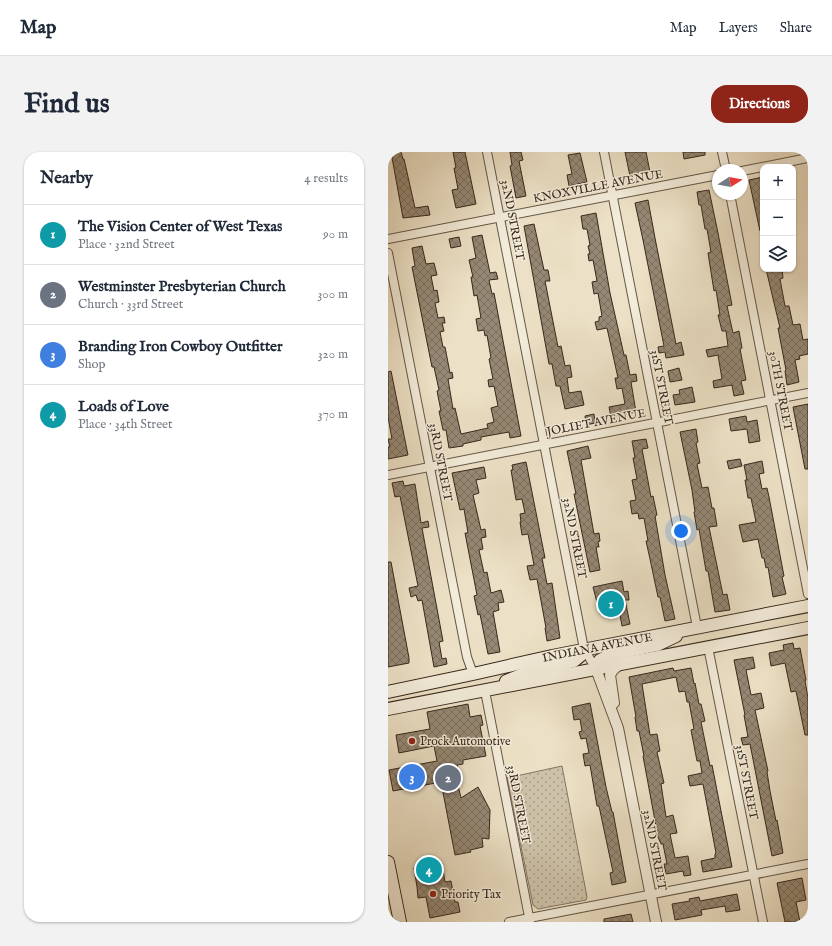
<!DOCTYPE html>
<html lang="en">
<head>
<meta charset="utf-8">
<style>
  body { margin:0; font-family:"IM FELL English",serif; background:#f2f2f3; color:#1f2937 }
  .controls { position:absolute; right:12px; top:12px; display:grid; overflow:hidden; border-radius:8px; box-shadow:0 1px 3px #0004 }
  .controls button { width:36px; height:36px; display:grid; place-items:center; padding:0; border:0; border-bottom:1px solid #e0e1e3; background:#fff; color:#1f2937; font:20px sans-serif }
  .compass { position:absolute; left:324px; top:12px; width:36px; height:36px; border-radius:50%; background:#fff; box-shadow:0 1px 3px #0004; rotate:79deg }
  .you { position:absolute; left:293px; top:379px; width:14px; height:14px; margin:-10px; border:3px solid #fff; border-radius:50%; background:#1a73e8; box-shadow:0 0 0 6px #1a73e833 }
  .badge { display:grid; place-items:center; width:26px; height:26px; border-radius:50%; background:#8f2418; color:#fff; font-size:13px; font-weight:700 }
  .pin { position:absolute; translate:-50% -50%; border:2px solid #fff; box-shadow:0 1px 4px #0006 }
  .list { margin:0; padding:0; list-style:none }
  h2 { display:flex; justify-content:space-between; align-items:center; height:52px; margin:0; padding:0 16px; font-size:17px }
  h2 small { font-size:13px; font-weight:400; color:#747a83 }
  .list li { display:grid; grid-template-columns:26px 1fr auto; gap:12px; align-items:center; box-sizing:border-box; height:60px; padding:0 16px; border-top:1px solid #e0e1e3 }
  .list b { display:block; font-size:15px; white-space:nowrap }
  .list p { margin:0; font-size:13px; white-space:nowrap; color:#747a83 }
  .list em { font-size:13px; font-style:normal; color:#747a83 }
  .icon { flex:none; width:22px; height:22px; fill:none; stroke:currentColor; stroke-width:2; stroke-linecap:round; stroke-linejoin:round }
  .map { position:relative; flex:none; width:420px; height:770px; overflow:hidden; border-radius:16px }
  header { display:flex; align-items:center; gap:24px; box-sizing:border-box; height:56px; padding:0 20px; background:#fff; border-bottom:1px solid #e0e1e3 }
  header strong { font-size:19px }
  nav { display:flex; gap:22px; margin-inline-start:auto; font-size:14px }
  .intro { display:flex; align-items:center; justify-content:space-between; box-sizing:border-box; height:96px; padding:0 24px }
  h1 { margin:0; font-size:28px }
  .button { padding:10px 18px; border-radius:16px; background:#8f2418; color:#fff; font-size:14px; font-weight:700 }
  main { display:flex; gap:24px; padding:0 24px }
  aside { flex:1; background:#fff; border-radius:16px; box-shadow:0 1px 3px #0004 }
  .map>svg:first-child { display:block }
  .park { fill:url(#park-dots); stroke:#827562 }
  .building { fill:url(#building-cross-hatch); stroke:#37281c }
  .lines { fill:none; stroke-linecap:round; stroke-linejoin:round }
  .minor-casing { stroke:#645646; stroke-width:10 }
  .tertiary-casing { stroke:#645646; stroke-width:12 }
  .secondary-casing { stroke:#37281c; stroke-width:14 }
  .minor { stroke:#f3ecda; stroke-width:8 }
  .tertiary { stroke:#f3ecda; stroke-width:10 }
  .secondary { stroke:#f3ecda; stroke-width:12 }
  .poi-dot { fill:#8f2418; stroke:#f3ecda; stroke-width:1.5 }
  .labels { text-anchor:middle; stroke-width:3; stroke-linejoin:round; paint-order:stroke }
  .street-label { font-size:12px; fill:#37281c; stroke:#f3ecda }
  .poi-label { font-size:12px; fill:#37281c; stroke:#f3ecda; text-anchor:start }
</style>
</head>
<body>
<header>
<strong>Map</strong>
<nav><a>Map</a><a>Layers</a><a>Share</a></nav>
</header>
<div class="intro"><h1>Find us</h1><a class="button">Directions</a></div>
<main>
<aside>
<h2>Nearby<small>4 results</small></h2>
<ul class="list">
<li><span class="badge" style="background:#0f9aa8">1</span><div><b>The Vision Center of West Texas</b><p>Place · 32nd Street</p></div><em>90 m</em></li>
<li><span class="badge" style="background:#6b7280">2</span><div><b>Westminster Presbyterian Church</b><p>Church · 33rd Street</p></div><em>300 m</em></li>
<li><span class="badge" style="background:#3f7fe0">3</span><div><b>Branding Iron Cowboy Outfitter</b><p>Shop</p></div><em>320 m</em></li>
<li><span class="badge" style="background:#0f9aa8">4</span><div><b>Loads of Love</b><p>Place · 34th Street</p></div><em>370 m</em></li>
</ul>
</aside>
<div class="map">
<svg width="420" height="770" viewBox="0 0 420 770">
  <defs>
    <pattern id="park-dots" width="8" height="8" patternUnits="userSpaceOnUse"><rect width="8" height="8" fill="#cdc2a9"/><path d="M2 2h.1M6 6h.1" fill="none" stroke="#a79e89" stroke-width="1.8" stroke-linecap="round"/></pattern>
    <pattern id="building-cross-hatch" width="8" height="8" patternUnits="userSpaceOnUse"><rect width="8" height="8" fill="#958874"/><path d="M0 0l8 8M0 8l8-8" fill="none" stroke="#7a6f5e"/></pattern>
  </defs>
  <rect width="100%" height="100%" fill="#ece1c6"/>
  <filter id="stains"><feTurbulence type="fractalNoise" baseFrequency=".005" numOctaves="4"/><feColorMatrix values="0 0 0 0 .2 0 0 0 0 .09 0 0 0 0 .02 0 0 0 .5 -.17"/></filter>
  <radialGradient id="worn" r=".72"><stop offset=".6" stop-color="#630" stop-opacity="0"/><stop offset="1" stop-color="#630" stop-opacity=".3"/></radialGradient>
  <path class="park" d="M174,614L199,745L198,748L150,757L145,753L119,626Z"/>
  <g class="building">
    <path d="M3,0H13L15,7H16L27,56L40,54L42,63L15,66Z"/>
    <path d="M65,0H77L88,52L68,56L64,38L70,37L66,16H68Z"/>
    <path d="M122,0H133L135,8L131,9L138,44L128,46L122,14L124,13Z"/>
    <path d="M237,0H258L262,20L242,24Z"/>
    <path d="M295,0H317V3L296,7Z"/>
    <path d="M192,1L199,30L181,34L179,23L184,22L180,3Z"/>
    <path d="M375,25V78L372,79L361,28Z"/>
    <path d="M321,38L330,81L344,153L339,154L345,181L351,179L354,196L352,197L358,228L353,229L356,242L346,244L344,233L326,236L325,229L334,227L330,203L320,205L318,198L340,194L338,179H334L330,163H332L328,138L326,139L320,101L323,100L319,77H317L313,53H311L309,40Z"/>
    <path d="M260,48L267,86L288,192L293,190L296,203L278,206L277,200L271,201L270,195L276,194L255,88L247,51Z"/>
    <path d="M208,61L222,141L236,203H238L242,223L248,222L249,229L243,230L248,260L223,265L221,255L237,252L234,236L229,237L227,226H230L219,176L209,178L207,170L211,169V165L214,164L210,141L206,142L204,130L209,129L205,108L201,109L200,102H202L200,94L202,93L199,77H195L193,64Z"/>
    <path d="M146,72L156,118H160L162,129H157L170,195L173,194L177,214L182,213L184,225L179,226L181,241L193,239L196,253L177,257L172,234H168L164,212H161L136,74Z"/>
    <path d="M94,83L102,121L108,120L110,127L101,128L104,142L106,141L133,284L122,286L121,280L93,285V288L75,292V294L61,296L58,278H55L51,259H53L49,239L51,238L46,215H44L24,115L27,114L24,96L34,94L38,112L46,111L49,123L43,124L46,139L49,138L51,150L47,151L50,166L56,165L57,171H54L56,179L52,180L55,195H57L62,221L64,220L65,226L60,227L65,257L67,256L73,282L100,276L99,272L106,270L103,256L110,254L106,234L101,235L100,228L105,227L101,207L103,206L99,183L97,184L96,178L90,179L88,167L93,166L89,143L86,144L83,125H85L81,108L88,106L84,85Z"/>
    <path d="M71,85L73,94L63,96L61,87Z"/>
    <path d="M378,117H394L395,126L392,127L397,154H401L405,173L412,172L415,188L420,187V202L411,204L412,207L407,208L411,230L399,233L397,219L398,218L390,176H392Z"/>
    <path d="M291,216L294,228L282,230L280,219Z"/>
    <path d="M3,219L20,303L0,307V295H2L0,287H4L0,265V220Z"/>
    <path d="M304,235L307,250L287,253L285,243L292,242L291,238Z"/>
    <path d="M420,252V317H417L405,255Z"/>
    <path d="M206,262L207,271L198,273L197,264Z"/>
    <path d="M358,264L359,270L369,268L372,289L361,291L359,277L343,279L341,267Z"/>
    <path d="M308,277L310,290L308,291L312,311L309,312L314,336L320,335L324,356H326L329,374L321,375L335,443L339,442L342,458L327,460L320,419H318L311,377L309,378L306,360H307L304,338L292,280Z"/>
    <path d="M258,287L260,296L254,297L263,345L265,344L269,363L267,364L277,423L287,467L277,469L272,445H270L262,407L258,389H260L256,366L251,367L250,361L244,362L242,349L248,348L244,328L249,327L245,306H247L244,289Z"/>
    <path d="M200,294L203,306L193,308L206,382L211,381L212,389L210,390L211,395H208L212,418L202,420L186,342H188L179,299Z"/>
    <path d="M352,307L354,314L341,317L339,309Z"/>
    <path d="M374,309L376,321L371,322L374,337L379,336L381,345L396,424L394,425L398,442L385,445L380,415L378,416L376,406H374L370,387L355,390L351,373L368,370L363,346H360L357,328H359L356,313Z"/>
    <path d="M138,310L157,406H154L159,432L164,431L172,486L159,489L157,476H158L149,427L142,428L139,414L146,413L140,382L134,383L132,370H133L132,362L137,361L134,347L128,348L123,318H125L124,313Z"/>
    <path d="M96,315L98,326L88,328L91,341L85,343L93,378L97,377L98,385L93,386L95,397L91,398L96,421L99,420L103,441L113,438L116,450L110,451L111,458L105,460L112,500L100,502L92,462L90,463L86,444L89,443L77,381H80L76,357L72,358L64,321Z"/>
    <path d="M15,329L16,334L27,332L33,371L40,369L41,375L34,376L55,489L51,490L54,507L58,506L59,512L46,515L34,448L30,449L28,443L23,445L21,436L30,434L12,344L7,345L4,331Z"/>
    <path d="M0,410H3L21,506V511L0,515Z"/>
    <path d="M234,429L236,440L240,439L241,448H237L242,472L234,474L231,458L212,462L205,435Z"/>
    <path d="M405,491L406,497L412,496L418,528L417,529L420,546V583H417L408,539L403,540L397,511L383,514L381,501L396,498L395,493Z"/>
    <path d="M365,505L367,516L358,518L363,543L373,541L376,556L367,558L380,619L379,620L382,639L388,669L389,668L395,701L384,704L362,592L355,593L353,586L360,585L356,563H357L346,508Z"/>
    <path d="M285,516L286,519L303,516L306,532L307,531L311,552H313L317,569L313,570L322,614L324,613L344,715L315,720L313,709L327,706V702L328,701L315,632L302,634L300,624L314,621L312,609H309L303,578L306,577L301,550H299L297,539L291,540L288,525L254,532L262,583L269,582L272,599L269,600L276,631L273,632L278,665L285,663L289,681L282,682L287,706L300,704L303,723L296,724L295,719L278,722L276,712H279L275,692H273L270,685L255,604H256L251,579H249L247,565H248L241,525Z"/>
    <path d="M202,551L218,635L224,660H225L238,730L224,733L222,721L225,720L211,654H209L202,613L197,614L195,602L201,601L198,586L193,587L191,580L194,579L192,567L186,568L184,555Z"/>
    <path d="M80,552L82,565L93,563L95,573L92,574L98,604L75,608V612L69,613L70,616H66L73,646L90,635L102,658L101,687L94,686L95,695L82,698L83,700L67,703L53,630L5,639L1,618L49,609L46,594L11,601L8,583L42,577L39,560Z"/>
    <path d="M54,711L57,730L63,729L67,750H70L72,760L42,766L38,745L30,746L29,735L26,716Z"/>
    <path d="M414,726L418,748L408,750L412,770H397L389,731Z"/>
    <path d="M349,742L352,758L338,760L337,754L313,758L314,763L287,768L284,752L302,749L301,747L311,745L312,749Z"/>
    <path d="M243,762L245,770H216V767Z"/>
  </g>
  <g class="lines">
    <defs>
      <g id="minor">
        <path d="M99,0L196,497L208,517"/>
        <path d="M216,0L309,475"/>
        <path d="M334,0L338,18"/>
        <path d="M354,19L420,6"/>
        <path d="M342,42L420,442"/>
        <path d="M0,87L330,23"/>
        <path d="M0,101L79,505L85,522"/>
        <path d="M0,323L420,241"/>
        <path d="M320,495L375,770"/>
        <path d="M97,539L142,770"/>
        <path d="M121,770L420,712"/>
      </g>
      <g id="tertiary">
        <path d="M208,517L230,576L268,770"/>
        <path d="M226,551L222,523L225,518L232,512"/>
      </g>
      <g id="secondary">
        <path d="M208,517L212,508L222,503L269,493L288,484"/>
        <path d="M118,529L138,521L186,509L192,504L196,497"/>
        <path id="s1" d="M0,540L85,522L164,504L420,454"/>
        <path d="M0,557L420,476"/>
        <path d="M0,710L12,770"/>
      </g>
    </defs>
    <use href="#minor" class="minor-casing"/>
    <use href="#tertiary" class="tertiary-casing"/>
    <use href="#secondary" class="secondary-casing"/>
    <use href="#minor" class="minor"/>
    <use href="#tertiary" class="tertiary"/>
    <use href="#secondary" class="secondary"/>
  </g>
  <g class="poi-dot">
    <circle cx="24" cy="589" r="4"/>
    <circle cx="45" cy="742" r="4"/>
  </g>
  <g class="labels">
    <g class="street-label">
      <text transform="translate(210 34) rotate(-11)" y="4">KNOXVILLE AVENUE</text>
      <text transform="translate(125 68) rotate(79)" y="4">32ND STREET</text>
      <text transform="translate(274 235) rotate(79)" y="4">31ST STREET</text>
      <text transform="translate(393 239) rotate(79)" y="4">30TH STREET</text>
      <text transform="translate(208 270) rotate(-11)" y="4">JOLIET AVENUE</text>
      <text transform="translate(53 310) rotate(79)" y="4">33RD STREET</text>
      <text transform="translate(187 386) rotate(79)" y="4">32ND STREET</text>
      <text dy="4" stroke="none"><textPath href="#s1" startOffset="214">INDIANA AVENUE</textPath></text>
      <text transform="translate(359 630) rotate(79)" y="4">31ST STREET</text>
      <text transform="translate(131 652) rotate(79)" y="4">33RD STREET</text>
      <text transform="translate(267 698) rotate(79)" y="4">32ND STREET</text>
    </g>
    <g class="poi-label">
      <text x="32" y="593">Prock Automotive</text>
      <text x="53" y="746">Priority Tax</text>
    </g>
  </g>
  <rect width="100%" height="100%" filter="url(#stains)"/>
  <rect width="100%" height="100%" fill="url(#worn)"/>
</svg>
<div class="controls">
<button>+</button>
<button>−</button>
<button><svg class="icon" aria-label="layers" viewBox="0 0 24 24"><path d="M12 4l9 5-9 5-9-5zM3 14l9 5 9-5"/></svg></button>
</div>
<svg class="compass" viewBox="-18 -18 36 36"><path d="M0-13l5 13h-10z" fill="#e53935"/><path d="M0 13l5-13h-10z" fill="#747a83"/></svg>
<div class="you"></div>
<div class="pin badge" style="left:223px;top:452px;background:#0f9aa8">1</div>
<div class="pin badge" style="left:60px;top:626px;background:#6b7280">2</div>
<div class="pin badge" style="left:24px;top:625px;background:#3f7fe0">3</div>
<div class="pin badge" style="left:41px;top:718px;background:#0f9aa8">4</div>
</div>
</main>
</body>
</html>
